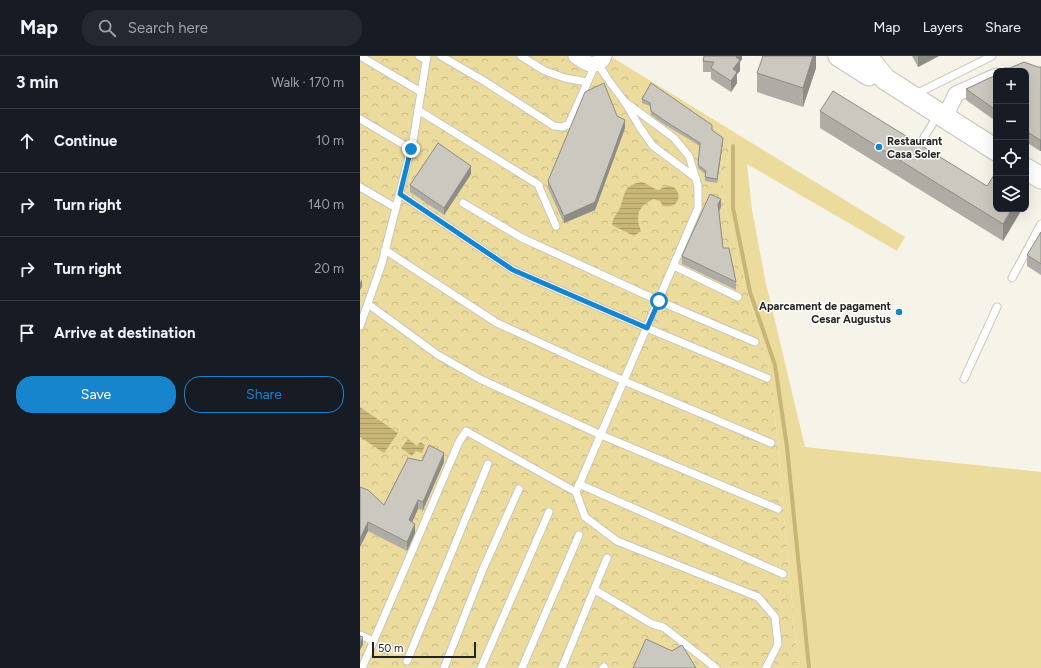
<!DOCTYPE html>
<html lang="en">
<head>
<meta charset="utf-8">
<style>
  body { margin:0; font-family:Figtree,sans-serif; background:#242831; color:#f1f3f6 }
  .controls { position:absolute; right:12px; top:12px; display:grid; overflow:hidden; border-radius:8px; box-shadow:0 4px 16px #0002 }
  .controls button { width:36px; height:36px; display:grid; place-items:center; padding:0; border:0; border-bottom:1px solid #363941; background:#171b24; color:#f1f3f6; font:20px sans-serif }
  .scale { position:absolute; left:12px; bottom:10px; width:104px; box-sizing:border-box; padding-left:4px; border:2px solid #242320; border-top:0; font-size:11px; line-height:14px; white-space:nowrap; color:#242320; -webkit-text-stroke:3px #fff; paint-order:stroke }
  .stop { position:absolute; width:12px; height:12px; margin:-9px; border:3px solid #1785ce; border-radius:50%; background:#fff }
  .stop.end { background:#1785ce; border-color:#fff; box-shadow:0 1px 4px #0008 }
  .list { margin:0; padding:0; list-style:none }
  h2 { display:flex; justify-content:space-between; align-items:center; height:52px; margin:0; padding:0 16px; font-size:17px }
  h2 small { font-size:13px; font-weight:400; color:#9ea1a6 }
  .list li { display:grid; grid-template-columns:26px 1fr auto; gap:12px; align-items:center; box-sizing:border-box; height:64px; padding:0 16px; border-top:1px solid #363941 }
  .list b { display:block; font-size:15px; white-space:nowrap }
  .list em { font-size:13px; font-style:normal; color:#9ea1a6 }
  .actions { display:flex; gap:8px; padding:12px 16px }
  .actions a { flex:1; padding:9px 0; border:1px solid #1785ce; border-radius:16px; text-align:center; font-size:14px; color:#1785ce }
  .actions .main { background:#1785ce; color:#fff }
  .icon { flex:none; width:22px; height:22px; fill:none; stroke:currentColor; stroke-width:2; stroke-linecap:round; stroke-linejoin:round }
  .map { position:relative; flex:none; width:681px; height:612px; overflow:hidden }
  header { display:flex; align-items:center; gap:24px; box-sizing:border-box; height:56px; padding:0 20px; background:#171b24; border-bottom:1px solid #363941 }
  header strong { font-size:19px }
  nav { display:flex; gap:22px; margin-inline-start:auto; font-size:14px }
  .search { width:280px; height:36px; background:#242831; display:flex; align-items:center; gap:10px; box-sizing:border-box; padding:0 14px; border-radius:16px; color:#9ea1a6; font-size:15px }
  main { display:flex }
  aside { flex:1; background:#171b24 }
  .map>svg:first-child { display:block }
  .green { fill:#ebdb9d }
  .forest { fill:url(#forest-crowns) }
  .water { fill:url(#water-rules) }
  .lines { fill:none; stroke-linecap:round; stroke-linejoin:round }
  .stream { stroke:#c7b676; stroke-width:4 }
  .lane-casing { stroke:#c8c6bc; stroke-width:9 }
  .street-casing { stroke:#c8c6bc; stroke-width:17 }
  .secondary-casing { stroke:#c8c6bc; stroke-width:23 }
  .lane { stroke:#fff; stroke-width:7 }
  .street { stroke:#fff; stroke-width:15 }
  .secondary { stroke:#fff; stroke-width:21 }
  .wall { fill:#aeaca4 }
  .shaded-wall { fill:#8d8c86 }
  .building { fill:#cac8bf; stroke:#8d8c86 }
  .route { stroke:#1785ce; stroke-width:5 }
  .poi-dot { fill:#1785ce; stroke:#fff; stroke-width:1.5 }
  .labels { text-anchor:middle; stroke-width:3; stroke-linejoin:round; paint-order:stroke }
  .poi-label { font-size:11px; font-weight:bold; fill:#242320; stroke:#fff; text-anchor:start }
</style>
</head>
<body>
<header>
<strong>Map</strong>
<div class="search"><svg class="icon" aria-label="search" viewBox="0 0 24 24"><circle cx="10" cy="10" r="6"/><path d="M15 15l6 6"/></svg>Search here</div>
<nav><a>Map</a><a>Layers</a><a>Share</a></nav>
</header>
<main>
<aside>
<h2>3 min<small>Walk · 170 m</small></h2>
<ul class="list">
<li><svg class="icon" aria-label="ahead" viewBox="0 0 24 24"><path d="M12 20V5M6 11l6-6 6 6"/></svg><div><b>Continue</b></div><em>10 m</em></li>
<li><svg class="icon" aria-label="right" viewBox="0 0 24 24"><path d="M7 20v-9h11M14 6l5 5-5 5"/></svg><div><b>Turn right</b></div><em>140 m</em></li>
<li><svg class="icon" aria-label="right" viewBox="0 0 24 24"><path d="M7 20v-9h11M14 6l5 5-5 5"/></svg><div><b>Turn right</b></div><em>20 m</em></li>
<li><svg class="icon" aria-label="arrive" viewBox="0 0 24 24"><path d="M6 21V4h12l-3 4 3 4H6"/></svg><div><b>Arrive at destination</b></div></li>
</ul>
<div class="actions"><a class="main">Save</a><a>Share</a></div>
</aside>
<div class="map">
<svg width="681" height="612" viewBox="0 0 681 612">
  <defs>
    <pattern id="forest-crowns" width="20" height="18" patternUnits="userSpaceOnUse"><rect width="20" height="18" fill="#ebdb9d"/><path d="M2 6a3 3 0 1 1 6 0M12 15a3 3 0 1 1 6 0" fill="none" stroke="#c9bc87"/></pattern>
    <pattern id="water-rules" width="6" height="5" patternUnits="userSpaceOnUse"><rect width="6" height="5" fill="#c7b676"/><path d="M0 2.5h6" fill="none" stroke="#ab9c66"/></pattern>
  </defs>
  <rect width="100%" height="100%" fill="#f6f3e9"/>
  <path class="green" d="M200,0H250L545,181L537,195L387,108L392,154L405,223L445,391L681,416V612H438L412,327L362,140L370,84L238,15L206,4Z"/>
  <path class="forest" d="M0,0H200L206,4L238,15L255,10L370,84L362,140L412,327L438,612H0Z"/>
  <g class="water">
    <path d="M281,126C288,127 292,133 299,134C320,118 328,155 303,150L300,145L294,143C278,150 275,159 281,175L274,180L252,169C253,160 257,159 260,152C265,139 263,129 281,126Z"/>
    <path d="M0,351L38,377L24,397L0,381Z"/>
    <path d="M48,383L57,390L60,386L65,389L62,397L56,395L52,400L41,392Z"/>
  </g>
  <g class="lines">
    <path class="stream" d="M373,90V152L390,236L415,309L427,391L449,612"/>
    <defs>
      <g id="lane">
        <path d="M0,0L61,36"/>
        <path d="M59,0L66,4"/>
        <path d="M81,0L124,25L194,70L203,71L209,68L235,9"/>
        <path d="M161,0L185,15L205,22L227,26"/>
        <path d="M238,8L247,22L264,45L281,73L293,90L336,122"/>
        <path d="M554,39L632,0"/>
        <path d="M58,54L179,129"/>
        <path d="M0,63L51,93"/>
        <path d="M563,83L578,59"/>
        <path d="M0,131L36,152"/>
        <path d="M179,131L196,170"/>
        <path d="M40,138L153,214L287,272L407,322"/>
        <path d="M103,147L162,182L299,245L395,286"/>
        <path d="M25,194L137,267L264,325L411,387"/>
        <path d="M314,210L378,241"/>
        <path d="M652,222L681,168"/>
        <path d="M8,248L78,299L120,323L241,379L418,453"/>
        <path d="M0,270L22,207L48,104L53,85L67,0"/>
        <path d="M604,323L637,251"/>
        <path d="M219,428L423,518"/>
        <path d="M216,436L225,461L257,485L398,541L415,561L418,588L406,612"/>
        <path d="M235,534L292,568L303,571L356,612"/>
        <path d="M0,579L13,585"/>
        <path d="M47,605L128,408"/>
        <path d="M2,612L99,386L106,375L216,436L338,152V130L329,100L314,82L264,45"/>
        <path d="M84,612L123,513L159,433"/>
        <path d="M121,612L189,456"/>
        <path d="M162,612L219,479"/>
        <path d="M202,612L247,502"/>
        <path d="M243,612L244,611"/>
      </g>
      <g id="street">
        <path d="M216,0C225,6 232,13 242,4L244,0"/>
        <path d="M585,61L596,38L636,20"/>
      </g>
      <g id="secondary">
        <path d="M479,0L509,19"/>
        <path d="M499,0L514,9L525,23L636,94"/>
        <path d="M666,113L681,122"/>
      </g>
    </defs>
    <use href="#lane" class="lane-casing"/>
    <use href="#street" class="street-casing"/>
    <use href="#secondary" class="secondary-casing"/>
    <use href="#lane" class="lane"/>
    <use href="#street" class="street"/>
    <use href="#secondary" class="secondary"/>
  </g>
  <g class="wall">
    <path d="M382,0V3L380,6V15L377,18V27L371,36L351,23V16H343V5Z"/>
    <path d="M456,0V12L443,51L397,36V17Z"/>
    <path d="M552,0H579L558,11Z"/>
    <path d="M681,11L680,95L666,86V15L650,12Z"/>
    <path d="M636,19L633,63L606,44V33Z"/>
    <path d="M291,27L352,74L363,85L357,127L345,125V118L338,112L340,90L302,67L291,59L290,50L282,47V43Z"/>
    <path d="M460,55L627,130L636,153H662L643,185L460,72Z"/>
    <path d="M257,60L265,72L235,154L204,167L188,132V125Z"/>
    <path d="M111,118L84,159L50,136V129Z"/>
    <path d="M361,151L359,156L363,192L376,226V234L322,208V200Z"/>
    <path d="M681,176V219L667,210V199Z"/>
    <path d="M62,405L84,406L63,454L58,453L52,466L55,477L47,495L8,475L0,491V431L24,449Z"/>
  </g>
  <g class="shaded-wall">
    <path d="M377,0H382V3L380,6V15L377,18V27L371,36V25Z"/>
    <path d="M453,0H456V12L443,51V32Z"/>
    <path d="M558,0H579L558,11Z"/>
    <path d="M636,51V62L633,63V52Z"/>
    <path d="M265,64V72L235,154L204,167V160Z"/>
    <path d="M363,82V85L357,127V123Z"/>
    <rect x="680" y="84" width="1" height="11"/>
    <path d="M111,110V118L84,159V152Z"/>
    <path d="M668,127V144L666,147V130Z"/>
    <path d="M361,143V151L358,157V148Z"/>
    <path d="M652,153H662L643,185V168Z"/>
    <path d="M2,223V231L0,234V227Z"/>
    <path d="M84,397V406L63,454V446Z"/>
    <path d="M58,444V453L49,473V464Z"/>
    <path d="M8,466V475L0,491V483Z"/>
    <path d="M55,468V477L47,495V486Z"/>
    <path d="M3,581V589L0,594V587Z"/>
  </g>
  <g class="building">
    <path d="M344,0H377L376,1L380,4L373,13L377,16L371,25L351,12L354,6L343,5Z"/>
    <path d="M403,0H453L443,32L397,17Z"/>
    <path d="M664,6L678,11H681V84H680L666,75V15H642L644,12H650Z"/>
    <path d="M636,19V51L633,52L606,33Z"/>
    <path d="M244,27L257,60L265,64L235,146L204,160L188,125L225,36Z"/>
    <path d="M291,27L352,69V74L363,82L357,123L345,121L346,115L338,109L340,87L302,63L291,55L290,47L282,43Z"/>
    <path d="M473,35L627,130L636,116V153H652L643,168L460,55Z"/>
    <path d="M78,87L111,110L84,152L50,129Z"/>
    <path d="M350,138L361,143L358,148L363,192H369L376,226L322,200Z"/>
    <path d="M681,176V208L667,199Z"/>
    <path d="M69,389L84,397L63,446L58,444L49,464L55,468L47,486L8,466L0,483V431L8,434L24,449L48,402L62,405Z"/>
    <path d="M0,580L3,581L0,587Z"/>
    <path d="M286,583L312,595L322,589L336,612H273Z"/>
  </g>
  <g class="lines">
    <path class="route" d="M51,93L40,138L153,214L287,272L299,245"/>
  </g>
  <g class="poi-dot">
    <circle cx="519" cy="91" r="4"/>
    <circle cx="539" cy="256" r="4"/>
  </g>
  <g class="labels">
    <g class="poi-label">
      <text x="527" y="89">Restaurant<tspan x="527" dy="13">Casa Soler</tspan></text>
      <text x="531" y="254" text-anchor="end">Aparcament de pagament<tspan x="531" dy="13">Cesar Augustus</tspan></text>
    </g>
  </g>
</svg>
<div class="controls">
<button>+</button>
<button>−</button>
<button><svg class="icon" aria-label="locate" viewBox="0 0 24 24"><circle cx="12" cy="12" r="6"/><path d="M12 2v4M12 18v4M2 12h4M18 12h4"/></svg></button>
<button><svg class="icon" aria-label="layers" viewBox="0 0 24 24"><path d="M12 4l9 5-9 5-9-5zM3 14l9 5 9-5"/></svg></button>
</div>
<div class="scale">50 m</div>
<div class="stop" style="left:299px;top:245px"></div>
<div class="stop end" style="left:51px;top:93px"></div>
</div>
</main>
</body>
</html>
